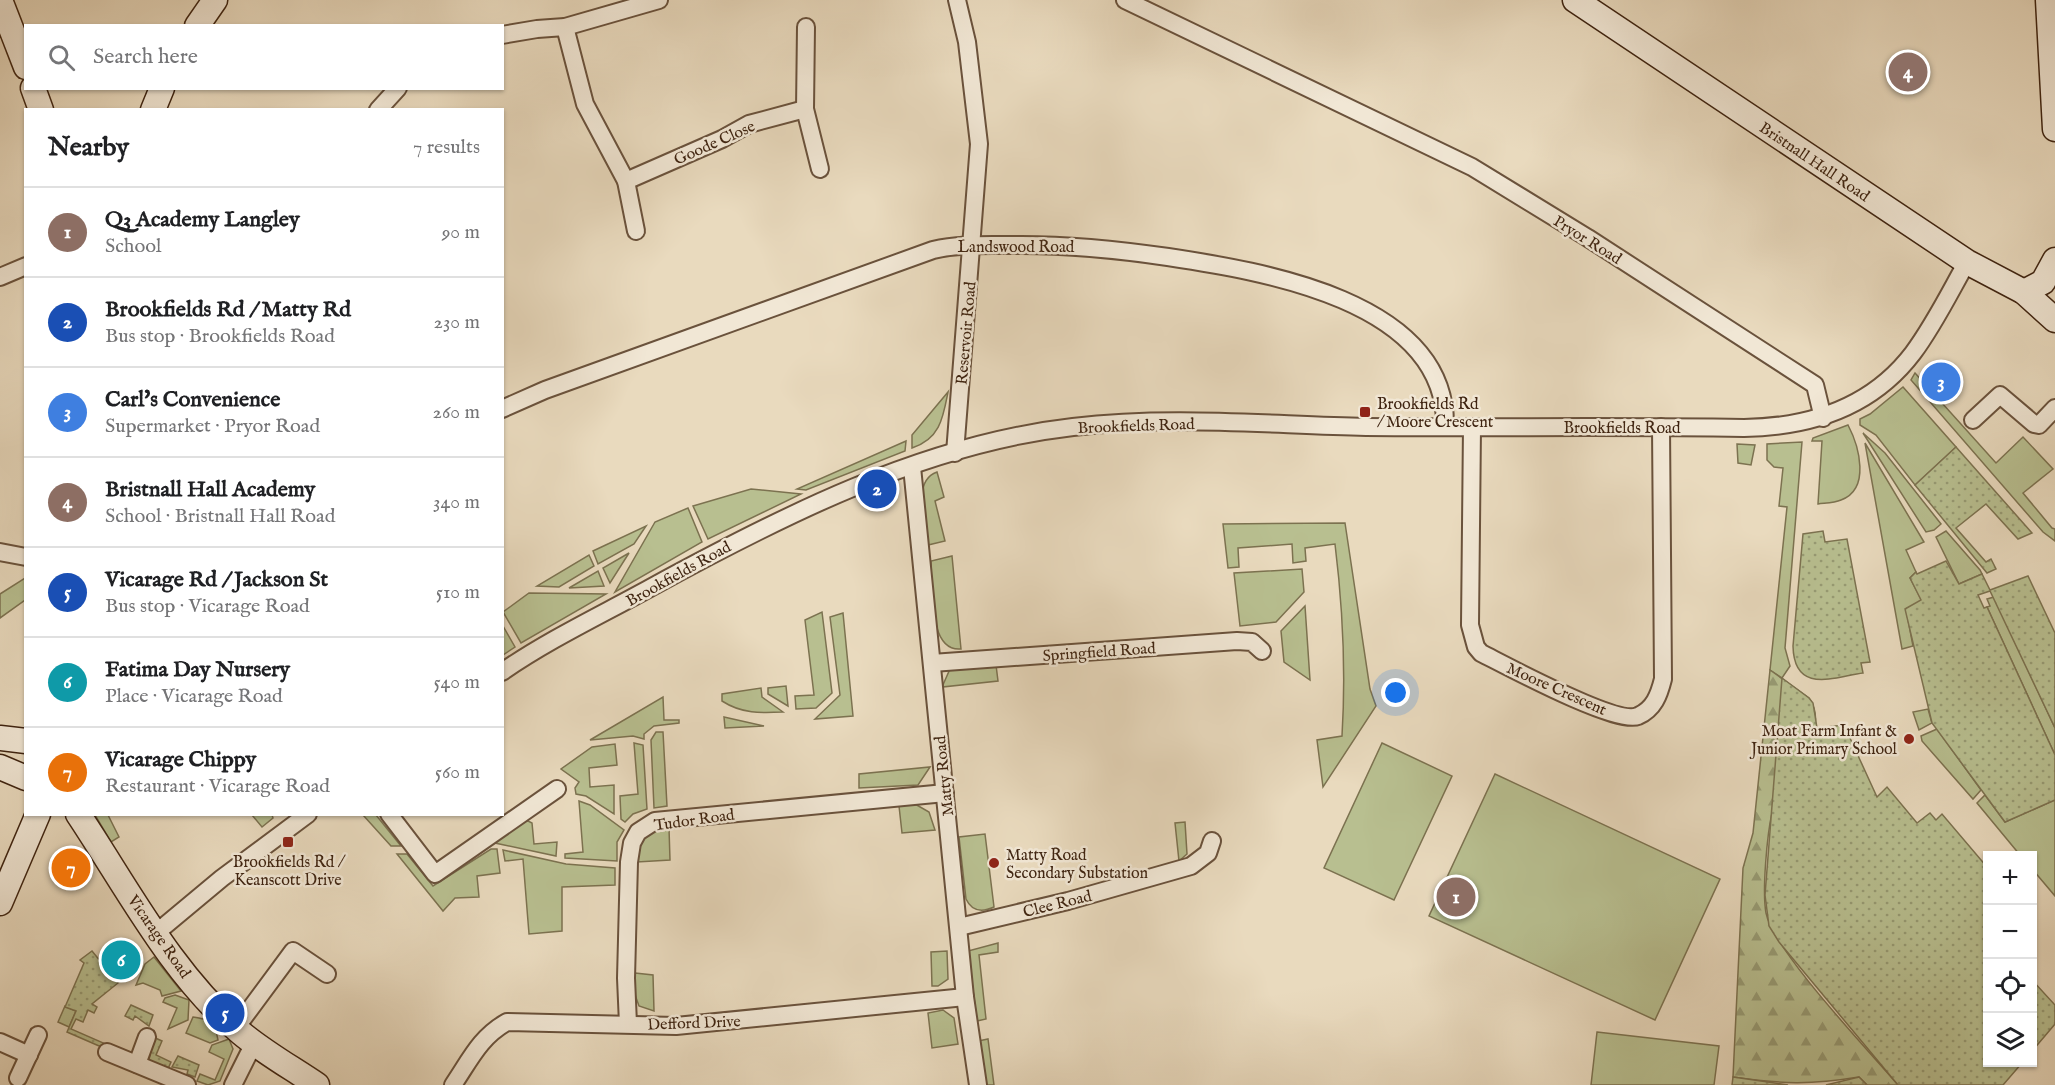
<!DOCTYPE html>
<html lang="en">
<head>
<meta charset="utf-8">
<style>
  body { margin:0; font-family:"IM FELL English",serif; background:#f2f2f2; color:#202124 }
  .controls { position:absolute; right:18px; bottom:18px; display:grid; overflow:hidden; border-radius:0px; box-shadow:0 2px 4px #0004 }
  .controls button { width:54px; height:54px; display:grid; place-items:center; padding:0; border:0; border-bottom:2px solid #e0e0e0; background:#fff; color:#202124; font:30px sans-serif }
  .you { position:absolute; left:1396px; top:693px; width:21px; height:21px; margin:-15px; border:4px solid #fff; border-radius:50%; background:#1a73e8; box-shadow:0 0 0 9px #1a73e833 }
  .badge { display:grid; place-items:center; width:39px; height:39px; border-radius:50%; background:#ea580c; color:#fff; font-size:20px; font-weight:700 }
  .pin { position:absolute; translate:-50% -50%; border:3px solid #fff; box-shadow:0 2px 6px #0006 }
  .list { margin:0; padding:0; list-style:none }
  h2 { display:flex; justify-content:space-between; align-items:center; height:78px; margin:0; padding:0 24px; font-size:26px }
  h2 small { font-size:20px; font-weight:400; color:#757577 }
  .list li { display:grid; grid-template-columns:39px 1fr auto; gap:18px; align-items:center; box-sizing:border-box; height:90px; padding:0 24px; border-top:2px solid #e0e0e0 }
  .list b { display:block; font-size:22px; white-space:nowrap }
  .list p { margin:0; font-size:20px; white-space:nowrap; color:#757577 }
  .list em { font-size:20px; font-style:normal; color:#757577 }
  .icon { flex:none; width:33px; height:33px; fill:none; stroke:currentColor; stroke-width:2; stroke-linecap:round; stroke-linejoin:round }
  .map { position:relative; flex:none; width:2055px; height:1085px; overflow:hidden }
  .search { position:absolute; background:#fff; box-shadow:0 2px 4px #0004; left:24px; top:24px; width:480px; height:66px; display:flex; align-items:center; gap:15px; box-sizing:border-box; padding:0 21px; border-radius:0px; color:#757577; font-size:22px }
  .panel { position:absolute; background:#fff; box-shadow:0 2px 4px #0004; left:24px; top:108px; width:480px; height:708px; border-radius:0px }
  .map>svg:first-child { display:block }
  .grass { fill:#b8bf90; stroke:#7c7250; stroke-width:1.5 }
  .forest { fill:url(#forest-firs); stroke:#7c7250; stroke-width:1.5 }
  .park { fill:url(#park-dots); stroke:#7c7250; stroke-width:1.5 }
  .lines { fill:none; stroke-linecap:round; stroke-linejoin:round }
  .street-casing { stroke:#6a523c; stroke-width:20 }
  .secondary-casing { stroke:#3f2411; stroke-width:27 }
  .street { stroke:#f1e7d5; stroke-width:16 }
  .secondary { stroke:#f1e7d5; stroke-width:24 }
  .poi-dot { fill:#8f2418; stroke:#f1e7d5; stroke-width:2 }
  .labels { text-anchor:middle; stroke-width:5; stroke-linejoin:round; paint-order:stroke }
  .street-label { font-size:16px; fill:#3f2411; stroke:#f1e7d5 }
  .poi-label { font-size:16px; fill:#3f2411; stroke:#f1e7d5; text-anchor:start }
</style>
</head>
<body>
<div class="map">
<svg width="2055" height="1085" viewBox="0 0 2055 1085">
  <defs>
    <pattern id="forest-firs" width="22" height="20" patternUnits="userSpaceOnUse" patternTransform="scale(1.5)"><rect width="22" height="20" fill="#b8bf90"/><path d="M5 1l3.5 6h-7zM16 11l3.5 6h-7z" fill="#979b74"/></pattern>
    <pattern id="park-dots" width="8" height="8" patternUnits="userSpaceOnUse" patternTransform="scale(1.5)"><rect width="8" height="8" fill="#b8bf90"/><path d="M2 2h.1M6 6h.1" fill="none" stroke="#979b74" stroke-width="1.8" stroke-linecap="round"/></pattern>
  </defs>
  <rect width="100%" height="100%" fill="#e9dabe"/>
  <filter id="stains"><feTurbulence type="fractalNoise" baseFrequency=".00333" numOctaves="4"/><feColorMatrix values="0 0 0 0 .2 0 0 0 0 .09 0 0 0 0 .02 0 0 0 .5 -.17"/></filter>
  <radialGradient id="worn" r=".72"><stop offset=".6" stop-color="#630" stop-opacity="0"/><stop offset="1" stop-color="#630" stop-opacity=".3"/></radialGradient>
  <g class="grass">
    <path d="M1915,373L1996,463L2023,437L2053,469L2023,493L2052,528L2055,529V541L2043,532L1911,380Z"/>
    <path d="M1903,387L1956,447L1915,485L1876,435L1860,425V419L1870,414Z"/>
    <path d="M948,392C943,418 940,439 912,448V435Z"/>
    <path d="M1848,425C1859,446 1871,489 1841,500C1834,503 1825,503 1818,504L1822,441H1812L1813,438Z"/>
    <path d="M1863,433L1885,453L1941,524L1934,530L1926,532Z"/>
    <path d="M906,441L905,451L806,490L797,489Z"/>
    <path d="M1802,442L1785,648L1790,666L1782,678L1770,670L1787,507L1779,506L1783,468L1774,467L1767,460V444Z"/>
    <path d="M1865,443L1924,542L1906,550L1916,572L1910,578L1922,601L1906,609L1913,646L1902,649Z"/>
    <path d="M1737,444L1755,445L1751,465L1738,463Z"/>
    <path d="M937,472L944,497L935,501L945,541L928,545C925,524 911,481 937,472Z"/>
    <path d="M751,489L801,494L708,539L693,506Z"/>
    <path d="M688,508L702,542L615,592L655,522Z"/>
    <path d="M1345,523L1370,689L1376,706L1323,787L1317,740L1342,736C1346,671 1343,609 1335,544L1305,548L1306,561L1293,563L1292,544L1238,548L1239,567L1228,568L1223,524Z"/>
    <path d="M646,526L634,544L598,564L593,551Z"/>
    <path d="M1946,531L1980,570L1982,574L1959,584L1936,537Z"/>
    <path d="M629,553L610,583L603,568Z"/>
    <path d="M589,555L594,566L559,587L537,586Z"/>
    <path d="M952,556L961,649C929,652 933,592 931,570V561Z"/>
    <path d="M1302,569L1304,592L1276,622L1240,626L1234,573Z"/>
    <path d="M598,571L604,586L569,588Z"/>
    <path d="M25,578V600L0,618V594Z"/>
    <path d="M529,593L606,594L521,643L503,612Z"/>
    <path d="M1994,597L2055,728V755L1987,607L1990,606L1987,599Z"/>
    <path d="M1305,606L1310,680L1284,662L1281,631Z"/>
    <path d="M822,612L832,693L816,708L796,709L795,696L814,695L805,620Z"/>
    <path d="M843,613L853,716L815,719L840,695L830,617Z"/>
    <path d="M503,626L515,647L503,655H502Z"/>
    <path d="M996,665L998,681L942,687L950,669Z"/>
    <path d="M786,686L788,706L768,694V688Z"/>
    <path d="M761,688L762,697L783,712C761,713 742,714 722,701V694Z"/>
    <path d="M663,697L664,720H679V723L654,726L644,734V739L633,736L590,740Z"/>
    <path d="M1928,709L1932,723L1919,730L1913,712Z"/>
    <path d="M724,717L764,726L725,728Z"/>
    <path d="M1937,729L1981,790L1973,799L1922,741L1921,736Z"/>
    <path d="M656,732H663L667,806L654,808L651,740Z"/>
    <path d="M634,743L643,745L647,809L633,814L625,822L621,819L620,796L638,794Z"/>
    <path d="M1382,743L1452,776L1394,900L1324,868Z"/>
    <path d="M615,744L617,765L589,768L590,787L614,785V814L586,796L576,794L575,788L579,782L561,769L592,747Z"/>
    <path d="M930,767L918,785L859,788V774Z"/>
    <path d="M1495,774L1720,879L1655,1020L1429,916Z"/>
    <path d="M1985,795L2005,822L2055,800V896L2033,870L2032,856L2020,855L1977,803Z"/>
    <path d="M579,801L590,805L624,830L617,842V861L565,858V854L583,852Z"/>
    <path d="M915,804L929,812L935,830L902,833L899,806Z"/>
    <path d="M95,815H108L119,837L111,842Z"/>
    <path d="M252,815H272L273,818L262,827Z"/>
    <path d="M363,815H376L401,846H391Z"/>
    <path d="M526,820L532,823L534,844L557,842L556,856L495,843Z"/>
    <path d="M1185,822L1187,854L1179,861L1175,823Z"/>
    <path d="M669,828L670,860L637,862L642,839L657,829Z"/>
    <path d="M985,834L994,907C983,912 972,912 966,899L959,837Z"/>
    <path d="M491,849H497L500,873L477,876L479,897L455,898L443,911L397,854H407L433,886Z"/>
    <path d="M503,850L566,864L615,868V885L562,887V931L529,934L523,859L505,861Z"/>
    <path d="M998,943V952L979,955L986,1019L977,1021L968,951Z"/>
    <path d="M947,951L948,979L938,986H932L931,952Z"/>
    <path d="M154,957L181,991L162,996L160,990L143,983L136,985L145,964Z"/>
    <path d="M635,973L653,975L654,1011L639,1006L634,992Z"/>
    <path d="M175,995L189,1000L188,1020L168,1029L177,1008L163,1002L165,998Z"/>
    <path d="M65,1006L76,1011L69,1027L58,1022Z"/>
    <path d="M943,1010L954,1018L958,1044L932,1048L928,1013Z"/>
    <path d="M193,1017C210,1019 215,1023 218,1040L210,1043L186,1033Z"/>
    <path d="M1597,1032L1719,1046L1714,1085H1591Z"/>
    <path d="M229,1039L233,1049L220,1081L208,1085L197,1081L200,1074L215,1080L224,1059L209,1052L212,1045Z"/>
    <path d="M988,1039L994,1085H985L978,1041Z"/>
  </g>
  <path class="forest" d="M1770,670L1809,698C1834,734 1781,778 1772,813C1767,835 1762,891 1766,913C1773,950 1870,1052 1898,1085H1867L1859,1077C1810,1085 1782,1084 1733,1077L1743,868L1753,833Z"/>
  <g class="park">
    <path d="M1956,447L2032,533L2018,539L1986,504L1956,528L1986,562L1991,559L1996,569L1987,573L1915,485Z"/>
    <path d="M1823,531L1825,542L1847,539L1870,662L1861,663L1863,673C1837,676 1794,696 1793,646L1803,534Z"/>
    <path d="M1946,561L1959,584L1982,574L1990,590L2028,576L2055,633V728L1990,591L1978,595L1984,608L1987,607L2055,755V800L2005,822L1932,723L1905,609L1921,600L1910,578L1916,572L1917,574Z"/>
    <path d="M1782,678L1809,698L1813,703L1817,728L1844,725L1877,797L1887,787L1917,823L1930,813L1936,820L1942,814L1987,867L1988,1062L2022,1063L2003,1085H1898L1779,942L1769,926L1765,895Z"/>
    <path d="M92,951L118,983L92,1004L97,1007L94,1013L88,1010L83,1022L76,1019L71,1029L108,1045L106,1049L67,1032L76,1011L65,1007L84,963L80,960Z"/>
    <path d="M2032,980L2055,1005V1024L2033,1050Z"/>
    <path d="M131,1005L153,1015L149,1026L135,1016L133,1020L125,1016Z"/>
    <path d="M153,1037L162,1041L156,1055L171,1062L167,1071L149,1060Z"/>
    <path d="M178,1056L199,1065L195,1077L187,1074L188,1070L172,1067Z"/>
    <path d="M1733,1077L1788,1085H1732Z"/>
    <path d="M1859,1077L1867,1085H1826Z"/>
  </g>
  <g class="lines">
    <defs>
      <g id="street">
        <path d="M1125,0L1472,167L1588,238L1815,385L1823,418"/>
        <path d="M565,27L585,104L626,181L636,231"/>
        <path d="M806,27L805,109L820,169"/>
        <path d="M502,35L537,29L565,27L659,0"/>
        <path d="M378,110L398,88"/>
        <path d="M626,181L722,139L749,124L805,109"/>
        <path d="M0,277L26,266"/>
        <path d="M502,409L545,390L933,250C958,244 983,245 1009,245C1063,244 1114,249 1168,257C1260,271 1448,300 1445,427"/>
        <path d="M1973,420L2000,395L2034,424L2039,425L2055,408"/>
        <path d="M1472,427L1470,625L1476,647L1481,653C1507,666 1616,725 1638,716C1654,709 1659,695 1663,679L1661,427"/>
        <path d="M955,453L979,144L967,42L957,0"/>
        <path d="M912,467L965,997L978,1085"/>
        <path d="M0,552L26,557"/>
        <path d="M932,663L1237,641L1252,642L1262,651"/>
        <path d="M502,672C548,640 601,615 650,588C780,517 923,444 1073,427C1170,415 1269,425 1366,427C1492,428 1618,426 1744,428C1810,427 1872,407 1913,353C1934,325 1950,292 1967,262"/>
        <path d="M389,814L435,874L557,789"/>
        <path d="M959,927L1068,901L1191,866L1208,853L1212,841"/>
        <path d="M156,933L222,878L308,814"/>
        <path d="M628,1024L626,978L629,862L632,843L638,832L655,821L945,793"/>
        <path d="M236,1028L293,951L327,974"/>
        <path d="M0,1042L29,1055"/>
        <path d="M107,1052L187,1085"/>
        <path d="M137,1064L147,1037"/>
        <path d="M18,1078L38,1035"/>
        <path d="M233,1085L254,1043"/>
        <path d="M453,1085C470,1060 480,1037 507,1022L676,1026L965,997"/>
      </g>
      <g id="secondary">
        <path d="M0,0L26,67"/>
        <path d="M1575,0L1967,262L2024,292L2055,320"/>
        <path d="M2048,0L2055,129"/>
        <path d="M197,26L215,0"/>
        <path d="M33,88L41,110"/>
        <path d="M153,110L162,88"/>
        <path d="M2024,292L2043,282L2055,260"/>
        <path d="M0,738L26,741"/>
        <path d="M0,767L26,778"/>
        <path d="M78,814C128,889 172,975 241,1033C265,1053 292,1068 317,1085"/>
        <path d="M0,903L38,814"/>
      </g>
    </defs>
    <use href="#street" class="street-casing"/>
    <use href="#secondary" class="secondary-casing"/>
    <use href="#street" class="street"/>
    <use href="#secondary" class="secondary"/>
  </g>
  <g class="poi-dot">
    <rect x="1359" y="406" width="12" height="12" rx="3"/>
    <circle cx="1909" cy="739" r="6"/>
    <rect x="282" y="836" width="12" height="12" rx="3"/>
    <circle cx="994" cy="863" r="6"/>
  </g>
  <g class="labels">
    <g class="street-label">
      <text transform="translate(714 142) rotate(-24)" y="6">Goode Close</text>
      <text transform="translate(1815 161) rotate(34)" y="6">Bristnall Hall Road</text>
      <text transform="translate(1588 239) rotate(32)" y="6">Pryor Road</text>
      <text x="1016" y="252">Landswood Road</text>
      <text transform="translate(965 333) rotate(-85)" y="6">Reservoir Road</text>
      <text transform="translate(1136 425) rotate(-2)" y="6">Brookfields Road</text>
      <text x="1622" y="433">Brookfields Road</text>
      <text transform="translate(678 573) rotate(-29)" y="6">Brookfields Road</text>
      <text transform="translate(1099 651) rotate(-4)" y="6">Springfield Road</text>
      <text transform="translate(1557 688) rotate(24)" y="6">Moore Crescent</text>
      <text transform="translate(943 776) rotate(-96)" y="6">Matty Road</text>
      <text transform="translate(694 819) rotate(-8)" y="6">Tudor Road</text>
      <text transform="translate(1057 903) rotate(-14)" y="6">Clee Road</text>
      <text transform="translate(160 936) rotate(55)" y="6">Vicarage Road</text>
      <text transform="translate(694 1022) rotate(-2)" y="6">Defford Drive</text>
    </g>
    <g class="poi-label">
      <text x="1377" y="409">Brookfields Rd<tspan x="1377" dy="18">/ Moore Crescent</tspan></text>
      <text x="1897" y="736" text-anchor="end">Moat Farm Infant &amp;<tspan x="1897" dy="18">Junior Primary School</tspan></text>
      <text x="1006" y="860">Matty Road<tspan x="1006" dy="18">Secondary Substation</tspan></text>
      <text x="288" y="867" text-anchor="middle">Brookfields Rd /<tspan x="288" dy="18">Keanscott Drive</tspan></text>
    </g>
  </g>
  <rect width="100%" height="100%" filter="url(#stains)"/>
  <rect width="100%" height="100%" fill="url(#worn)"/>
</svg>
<div class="controls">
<button>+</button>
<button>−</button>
<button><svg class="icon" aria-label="locate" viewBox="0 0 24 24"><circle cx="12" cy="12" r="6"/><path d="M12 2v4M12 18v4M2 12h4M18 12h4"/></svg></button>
<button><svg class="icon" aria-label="layers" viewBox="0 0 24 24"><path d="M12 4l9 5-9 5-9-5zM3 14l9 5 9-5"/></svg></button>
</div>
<div class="you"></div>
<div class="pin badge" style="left:1456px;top:897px;background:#8d6e63">1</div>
<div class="pin badge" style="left:877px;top:489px;background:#1a4fb4">2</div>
<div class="pin badge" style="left:1941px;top:382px;background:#3f7fe0">3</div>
<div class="pin badge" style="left:1908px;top:72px;background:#8d6e63">4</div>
<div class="pin badge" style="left:225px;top:1013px;background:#1a4fb4">5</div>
<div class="pin badge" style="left:121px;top:960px;background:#0f9aa8">6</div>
<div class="pin badge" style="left:71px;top:868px;background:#e8710a">7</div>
<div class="search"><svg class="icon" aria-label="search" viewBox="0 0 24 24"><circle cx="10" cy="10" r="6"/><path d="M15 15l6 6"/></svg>Search here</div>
<section class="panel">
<h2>Nearby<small>7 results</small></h2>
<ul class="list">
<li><span class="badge" style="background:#8d6e63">1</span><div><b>Q3 Academy Langley</b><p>School</p></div><em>90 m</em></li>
<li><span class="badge" style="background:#1a4fb4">2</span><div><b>Brookfields Rd / Matty Rd</b><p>Bus stop · Brookfields Road</p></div><em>230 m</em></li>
<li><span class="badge" style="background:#3f7fe0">3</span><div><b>Carl's Convenience</b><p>Supermarket · Pryor Road</p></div><em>260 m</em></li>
<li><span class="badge" style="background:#8d6e63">4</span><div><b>Bristnall Hall Academy</b><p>School · Bristnall Hall Road</p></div><em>340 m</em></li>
<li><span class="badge" style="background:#1a4fb4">5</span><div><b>Vicarage Rd / Jackson St</b><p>Bus stop · Vicarage Road</p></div><em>510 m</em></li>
<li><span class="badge" style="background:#0f9aa8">6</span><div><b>Fatima Day Nursery</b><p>Place · Vicarage Road</p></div><em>540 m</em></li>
<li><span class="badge" style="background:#e8710a">7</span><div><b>Vicarage Chippy</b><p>Restaurant · Vicarage Road</p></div><em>560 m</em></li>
</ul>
</section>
</div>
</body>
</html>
